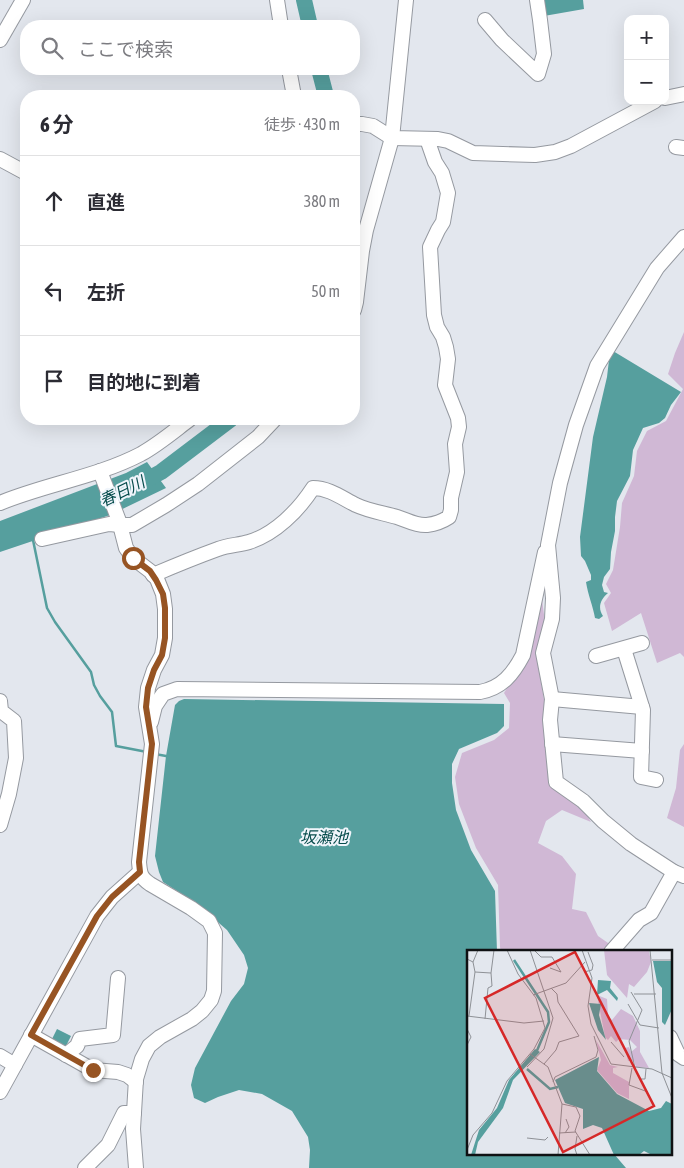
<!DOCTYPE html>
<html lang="ja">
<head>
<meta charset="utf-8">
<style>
  body { margin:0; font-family:"Asap Condensed","Noto Sans JP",sans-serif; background:#f2f2f3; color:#2b2b33 }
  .controls { position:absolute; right:15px; top:15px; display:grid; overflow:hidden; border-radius:10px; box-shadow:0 5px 20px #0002 }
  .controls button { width:45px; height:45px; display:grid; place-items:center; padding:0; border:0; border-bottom:1px solid #e1e1e2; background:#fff; color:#2b2b33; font:25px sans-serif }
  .stop { position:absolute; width:15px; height:15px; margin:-11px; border:4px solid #975423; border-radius:50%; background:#fff }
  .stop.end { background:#975423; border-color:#fff; box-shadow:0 1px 5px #0008 }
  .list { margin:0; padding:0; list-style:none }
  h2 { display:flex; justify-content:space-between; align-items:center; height:65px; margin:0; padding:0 20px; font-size:21px }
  h2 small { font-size:16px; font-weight:400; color:#7c7c81 }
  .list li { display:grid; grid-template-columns:32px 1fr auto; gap:15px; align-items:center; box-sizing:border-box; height:90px; padding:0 20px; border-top:1px solid #e1e1e2 }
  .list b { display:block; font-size:19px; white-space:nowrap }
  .list em { font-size:16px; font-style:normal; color:#7c7c81 }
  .icon { flex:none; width:28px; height:28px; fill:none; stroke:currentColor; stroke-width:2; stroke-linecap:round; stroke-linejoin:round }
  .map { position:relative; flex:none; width:684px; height:1168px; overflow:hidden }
  .search { position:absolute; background:#fff; box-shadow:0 5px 20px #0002; left:20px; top:20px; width:340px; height:55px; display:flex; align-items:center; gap:12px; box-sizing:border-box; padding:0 18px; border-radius:20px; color:#7c7c81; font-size:19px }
  .panel { position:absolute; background:#fff; box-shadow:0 5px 20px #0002; left:20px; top:90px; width:340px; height:335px; border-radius:20px }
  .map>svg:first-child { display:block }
  .green { fill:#d0b8d5 }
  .water { fill:#569f9e }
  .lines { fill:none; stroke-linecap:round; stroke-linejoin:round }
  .stream { stroke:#569f9e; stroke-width:2.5 }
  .river { stroke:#569f9e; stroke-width:16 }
  .minor-casing { stroke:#9599a0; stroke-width:16 }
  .minor { stroke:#fff; stroke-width:14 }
  .route { stroke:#975423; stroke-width:6 }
  .labels { text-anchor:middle; stroke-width:4; stroke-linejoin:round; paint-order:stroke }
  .water-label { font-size:16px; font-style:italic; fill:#074c4c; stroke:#f0f5fb }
  .inset-river { fill:none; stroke:#569f9e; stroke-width:2.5 }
  .inset-road { fill:none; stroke:#8e9196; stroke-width:1 }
  .view { fill:#d62828; fill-opacity:0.15; stroke:#d62828; stroke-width:2.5 }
  .inset-edge { fill:none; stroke:#0f1113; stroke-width:2.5 }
</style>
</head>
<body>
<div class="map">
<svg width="684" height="1168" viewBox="0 0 684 1168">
  <rect width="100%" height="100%" fill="#e3e7ee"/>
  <g class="green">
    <path d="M684,332V657L680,653L657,663L641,613L612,631L604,603L611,593L606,584L613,570L620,527L622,503L634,476L637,451L647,431L666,421L683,389L668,374L675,353Z"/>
    <path d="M541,592L545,622L536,654L545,705L549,783L582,807L591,822L562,810L546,821L538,843L562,856L576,874L572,909L586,912L598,936L611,945L604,952H501L500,947L498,885L476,848L459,804L455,777L462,753L494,740L509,728L510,703L504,693L525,658Z"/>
    <path d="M684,744V827L667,818L676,788L680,750Z"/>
  </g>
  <g class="water">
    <path d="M540,0H583L584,9L544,16Z"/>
    <path d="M613,351L681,392L671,405L665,418L659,423L643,428L633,450L630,476L617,501L615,517V531L611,552L610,569L604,577L602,585L604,592L608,593C601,599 597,607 603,616L599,619L595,618C593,606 588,595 586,582L591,580V575L585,561L581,556L580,537L593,437L607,377L609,360Z"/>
    <path d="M147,462L166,488L110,515L0,552V521L126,473Z"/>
    <path d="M184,699L504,704V726L497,733L459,749L452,764V783L456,810L471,850L495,891L497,952H468V1154H614L626,1168H309L310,1150L308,1137L292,1111L262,1094L239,1090L218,1097L205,1103L194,1098L191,1085L195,1068L231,1001L244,984L248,968L244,955L227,930L197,904L163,882L159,872L155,856L166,756L175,705L179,701Z"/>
    <path d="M57,1029L71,1036L65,1048L51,1041Z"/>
  </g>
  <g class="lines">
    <g class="stream">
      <path d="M33,540L47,608L55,622L91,672L94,685L100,696L112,712L116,746L147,752"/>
      <path d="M155,754L166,756"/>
    </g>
    <g class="river">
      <path d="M304,0L310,26"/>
      <path d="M319,69L326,96"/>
      <path d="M137,485L161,472L231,419"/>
    </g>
    <defs>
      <g id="minor">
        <path d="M277,0L281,26"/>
        <path d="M485,20L502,40L538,74L544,54L540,20L537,0"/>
        <path d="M0,40L23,0"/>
        <path d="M289,69L294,96"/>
        <path d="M665,98L684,94"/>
        <path d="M354,124H362L373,126L392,138L438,139L448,141L473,153L535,155L555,152L571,146L655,101"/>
        <path d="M676,147L684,148"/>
        <path d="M0,159L26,173"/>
        <path d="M684,237L657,268L597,366L576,425L560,483L548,545L553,598L552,619L543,653L552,699L550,720L556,782L583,801L603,821L631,844L674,872L684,876"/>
        <path d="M354,310L356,302L362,251L366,230L392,138L406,0"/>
        <path d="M100,471L119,521L126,548L133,558L150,571L157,579L163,594L165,609V638L162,655L154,670L148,688L146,707L152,744L139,862C140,873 140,877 150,884L191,908L209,921L215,933L214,991L211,1000L202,1011L192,1019L160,1037L149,1046L142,1059L136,1079L133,1129L136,1168"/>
        <path d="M0,503C46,484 97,477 141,454C159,444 174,431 190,419"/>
        <path d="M42,539L109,524L120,525H132L166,505L198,484L258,437L275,419"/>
        <path d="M153,575C174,566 196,557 218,549C228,545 239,545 249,542C275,534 298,511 313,488C329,488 342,498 356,505C369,511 383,513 397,517C407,520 416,526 427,525C435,524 443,521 449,517L451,510V498L457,472L455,444L459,427L458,418L445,385L448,359L446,347L443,337L437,327L434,315L430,247L438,230L443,222L448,193L442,173L435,162L427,139"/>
        <path d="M624,649L643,710L641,777L656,780"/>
        <path d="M596,656L642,643"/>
        <path d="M552,699L642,707"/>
        <path d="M0,701L1,711L14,721L16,758L9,794L0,825"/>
        <path d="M151,722L155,706L163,694L177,689L480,692C502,688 513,674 523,655L545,552"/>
        <path d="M552,744L642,751"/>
        <path d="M611,952L639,920L651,913L674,872"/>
        <path d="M31,1035L93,1070L118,1072L127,1075L136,1082"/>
        <path d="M670,1037L678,1054L684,1058"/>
        <path d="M66,1055L77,1046L80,1039L113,1035L118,978"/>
        <path d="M0,1056L15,1065"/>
        <path d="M0,1092L97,916L112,897L140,872"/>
        <path d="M85,1168L108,1145L124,1113H134"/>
      </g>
    </defs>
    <use href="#minor" class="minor-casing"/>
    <use href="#minor" class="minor"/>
  </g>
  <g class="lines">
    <path class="route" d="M93,1070L31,1035L97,916L112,897L140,872L139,862L152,744L146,707L148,688L154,670L162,655L165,638V608L163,594L156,580L150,571L133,558"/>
  </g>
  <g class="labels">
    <g class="water-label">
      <text transform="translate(122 491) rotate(-26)" y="6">春日川</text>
      <text x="324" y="843">坂瀬池</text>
    </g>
  </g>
  <g transform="translate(467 950)">
    <rect width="205" height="205" fill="#e3e7ee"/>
    <path d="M137,0L182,1L184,12L180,22L167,37L162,34L160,48L140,25ZM130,45L140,49L141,66L145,70L154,59L166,66L173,81V102L182,118L169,117L167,111H161L158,98L162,97L164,102L170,97L163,90L152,89L149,92L144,86L141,90L138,87ZM129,90L143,115L151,117L146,118V123L162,132V149L150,143L130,120L134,110Z" fill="#d0b8d5"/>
    <path d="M186,11H205V59L198,75L195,72V38L190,32ZM131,30L144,31L143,38L151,48L150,51L140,40L130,45ZM122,53L134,54L132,65L139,90L131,80ZM68,99L73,102L46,130L36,158L11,192L8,205H4L12,180L30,158L42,130ZM132,107L130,121L150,144L182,161L194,158L199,151L205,154V205H185L177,201L172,205H147L135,178L126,175L116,179V159L98,153L88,130Z" fill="#569f9e"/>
    <path class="inset-river" d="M47,10L81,62L82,72L69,103M60,119L83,139L91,137"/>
    <path class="inset-road" d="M67,0L74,7H85L94,22L83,18M115,0L125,28L121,56L124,74L144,114L185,119L205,128M183,0L195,123L205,148M0,9L6,12L11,0M185,10H205M6,12L8,22L24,23L27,0M117,22L125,20L126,15L121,2M164,42L175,60L162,91L168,118M167,44H189M66,45L99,33L118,12M161,54L173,75L192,78M0,66L57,73L77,71M2,66L8,22M18,69L21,38L25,36L24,23M0,79L4,87L0,95M144,92L157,107M63,104L81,117L95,154L109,157L113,166L108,181L123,205M77,114L89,100L92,92L112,86L91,52L90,44L84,38M60,117L77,99L86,68L63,0M165,118L162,135L181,142M173,129H178L179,119M86,132L88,127L129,107L131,100L127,86M92,183L109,182M98,183L102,177L99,169M110,186L108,199L110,205M60,188L78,190L81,187M0,200L6,185L25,163L40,131L67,99L78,78L69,48L51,24L40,0M91,205L95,154"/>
    <path class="view" d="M108,2L187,156L96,202L18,48Z"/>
    <rect width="205" height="205" class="inset-edge"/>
  </g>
</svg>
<div class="controls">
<button>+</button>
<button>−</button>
</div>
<div class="stop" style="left:133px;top:558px"></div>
<div class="stop end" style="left:93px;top:1070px"></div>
<div class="search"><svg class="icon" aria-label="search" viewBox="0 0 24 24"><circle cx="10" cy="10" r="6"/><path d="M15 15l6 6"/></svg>ここで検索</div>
<section class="panel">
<h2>6 分<small>徒歩 · 430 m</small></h2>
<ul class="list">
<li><svg class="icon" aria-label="ahead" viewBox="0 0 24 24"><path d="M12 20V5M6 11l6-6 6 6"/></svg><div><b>直進</b></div><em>380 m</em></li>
<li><svg class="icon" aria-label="left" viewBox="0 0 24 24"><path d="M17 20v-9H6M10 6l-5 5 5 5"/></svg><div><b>左折</b></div><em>50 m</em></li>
<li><svg class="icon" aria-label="arrive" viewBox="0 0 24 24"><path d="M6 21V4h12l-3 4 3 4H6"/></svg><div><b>目的地に到着</b></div></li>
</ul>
</section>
</div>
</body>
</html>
